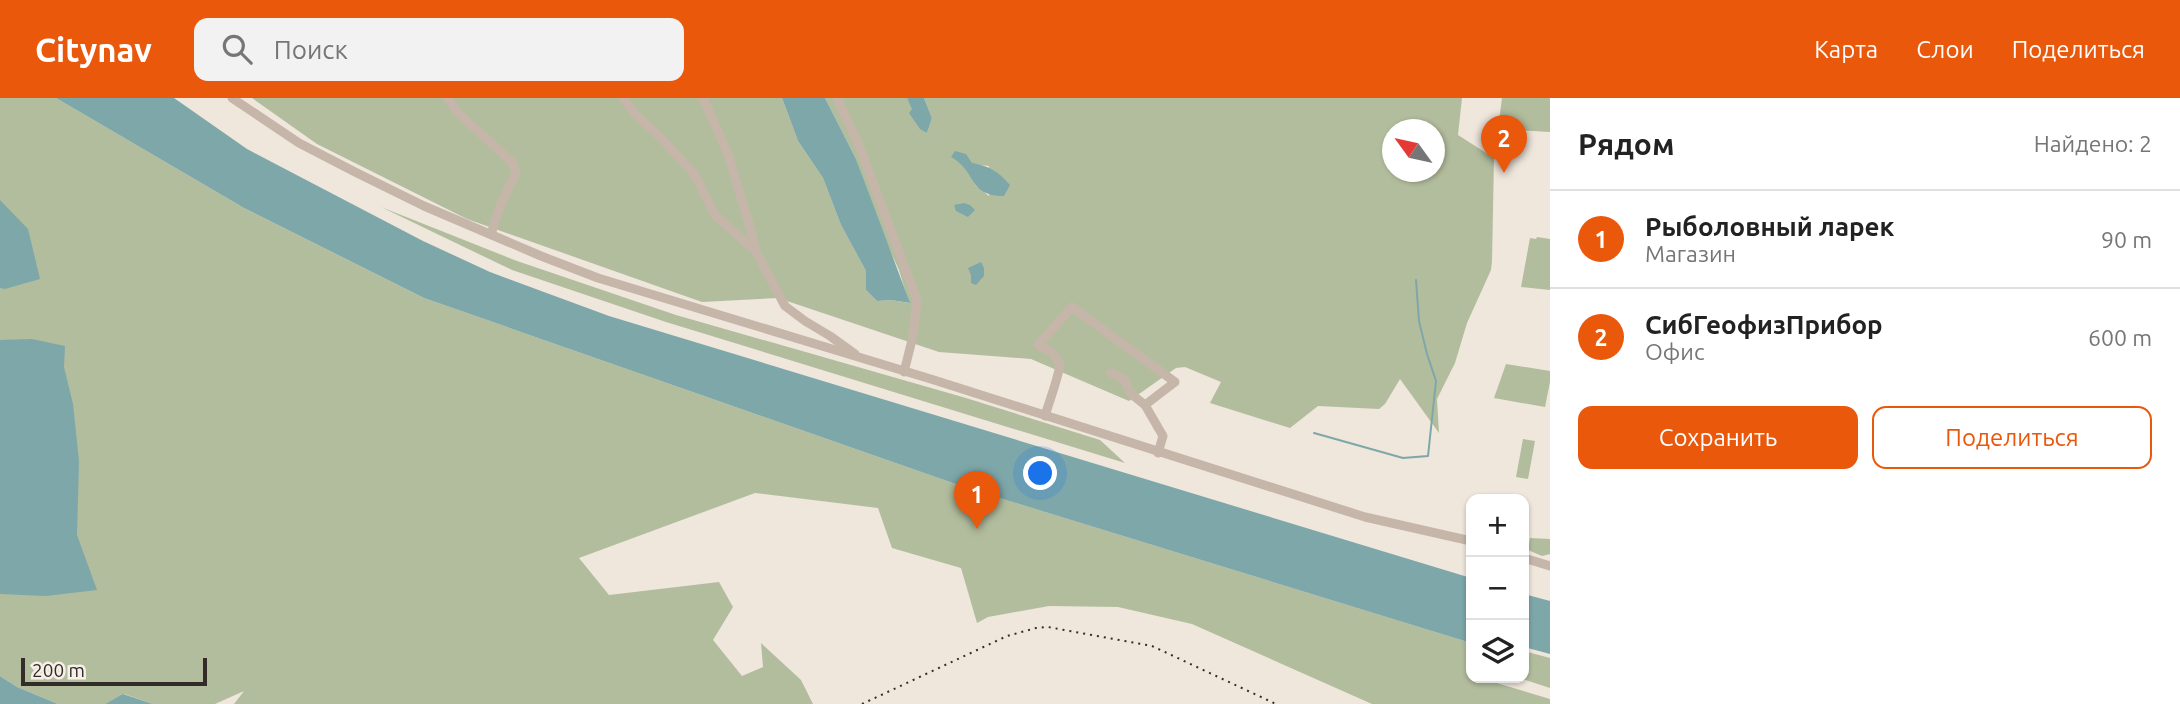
<!DOCTYPE html>
<html lang="ru">
<head>
<meta charset="utf-8">
<style>
  body { margin:0; font-family:Ubuntu,sans-serif; background:#f2f2f2; color:#222 }
  .controls { position:absolute; right:21px; bottom:21px; display:grid; overflow:hidden; border-radius:14px; box-shadow:0 2px 5px #0004 }
  .controls button { width:63px; height:63px; display:grid; place-items:center; padding:0; border:0; border-bottom:2px solid #e0e0e0; background:#fff; color:#222; font:35px sans-serif }
  .compass { position:absolute; left:1382px; top:21px; width:63px; height:63px; border-radius:50%; background:#fff; box-shadow:0 2px 5px #0004; rotate:303deg }
  .scale { position:absolute; left:21px; bottom:18px; width:186px; box-sizing:border-box; padding-left:7px; border:4px solid #342c28; border-top:0; font-size:19px; line-height:24px; white-space:nowrap; color:#342c28; -webkit-text-stroke:5px #f7f0e8; paint-order:stroke }
  .you { position:absolute; left:1041px; top:376px; width:24px; height:24px; margin:-18px; border:5px solid #fff; border-radius:50%; background:#1a73e8; box-shadow:0 0 0 10px #1a73e833 }
  .badge { display:grid; place-items:center; width:46px; height:46px; border-radius:50%; background:#ea580c; color:#fff; font-size:23px; font-weight:700 }
  .pin { position:absolute; translate:-50% -58px; filter:drop-shadow(0 2px 4px #0008) }
  .pin::after { content:''; position:absolute; top:37px; width:24px; height:21px; background:inherit; clip-path:polygon(0 0,100% 0,50% 100%) }
  .list { margin:0; padding:0; list-style:none }
  h2 { display:flex; justify-content:space-between; align-items:center; height:91px; margin:0; padding:0 28px; font-size:30px }
  h2 small { font-size:23px; font-weight:400; color:#767676 }
  .list li { display:grid; grid-template-columns:46px 1fr auto; gap:21px; align-items:center; box-sizing:border-box; height:98px; padding:0 28px; border-top:2px solid #e0e0e0 }
  .list b { display:block; font-size:26px; white-space:nowrap }
  .list p { margin:0; font-size:23px; white-space:nowrap; color:#767676 }
  .list em { font-size:23px; font-style:normal; color:#767676 }
  .actions { display:flex; gap:14px; padding:21px 28px }
  .actions a { flex:1; padding:16px 0; border:2px solid #ea580c; border-radius:14px; text-align:center; font-size:24px; color:#ea580c }
  .actions .main { background:#ea580c; color:#fff }
  .icon { flex:none; width:38px; height:38px; fill:none; stroke:currentColor; stroke-width:2; stroke-linecap:round; stroke-linejoin:round }
  .map { position:relative; flex:none; width:1550px; height:606px; overflow:hidden }
  header { display:flex; align-items:center; gap:42px; box-sizing:border-box; height:98px; padding:0 35px; background:#ea580c; color:#fff }
  header strong { font-size:33px }
  nav { display:flex; gap:38px; margin-inline-start:auto; font-size:24px }
  .search { width:490px; height:63px; background:#f2f2f2; display:flex; align-items:center; gap:18px; box-sizing:border-box; padding:0 24px; border-radius:14px; color:#767676; font-size:26px }
  main { display:flex }
  aside { flex:1; background:#fff }
  .map>svg:first-child { display:block }
  .green { fill:#b2bd9d; fill-rule:evenodd }
  .water { fill:#7ea7a9 }
  .lines { fill:none; stroke-linecap:round; stroke-linejoin:round }
  .stream { stroke:#7ea7a9; stroke-width:2 }
  .minor { stroke:#c6b6a9; stroke-width:9 }
  .rail { stroke:#342c28; stroke-width:2; stroke-dasharray:2 5; stroke-linecap:butt }
</style>
</head>
<body>
<header>
<strong>Citynav</strong>
<div class="search"><svg class="icon" aria-label="search" viewBox="0 0 24 24"><circle cx="10" cy="10" r="6"/><path d="M15 15l6 6"/></svg>Поиск</div>
<nav><a>Карта</a><a>Слои</a><a>Поделиться</a></nav>
</header>
<main>
<div class="map">
<svg width="1550" height="606" viewBox="0 0 1550 606">
  <rect width="100%" height="100%" fill="#efe6dc"/>
  <g class="green">
    <path d="M0,0H56L244,110L424,200L967,390L1471,545V580H1480L1550,601V606H1372L1192,526L1118,509L1049,508L988,519L977,525L961,470L892,450L878,410L755,395L579,460L609,497L719,484L733,509L713,542L742,578L763,569L761,545L801,582L813,606H234L244,593L215,606H153L124,596L105,606H58L17,589L0,578Z"/>
    <path d="M252,0H782L798,43L823,80L841,127L866,173V192L877,203L891,202L909,205L899,172L882,135L856,61L825,0H907L927,35L932,20L924,0H1462L1458,37L1494,60L1492,163L1491,172L1467,225L1455,265L1437,301L1439,335L1400,281L1385,306L1379,311L1318,308L1290,330L1210,305L1221,284L1185,269L1176,270L1129,303L1031,261L939,254L778,200L702,204L467,121L317,46ZM1392,32H1434V74H1392ZM962,65L989,68V98L976,88Z"/>
    <path d="M1502,0H1550V34L1498,31Z"/>
    <path d="M381,109L517,163L676,217L966,300L1100,342L1125,365L666,224L512,172Z"/>
    <path d="M1537,139L1550,141V192L1521,189L1530,140L1536,141Z"/>
    <path d="M1506,266L1550,273V284L1545,309L1494,300Z"/>
    <path d="M1523,341L1535,343L1528,381L1516,379Z"/>
    <path d="M1530,440L1550,441V456L1542,458L1528,452Z"/>
    <path d="M1524,553L1550,560V590L1519,580H1524Z"/>
  </g>
  <g class="water">
    <path d="M56,0H174L247,51L423,143L490,174L609,218L1471,480V545L967,390L424,200L244,110Z"/>
    <path d="M782,0H825L856,61L910,205L891,202L877,203L866,192V173L841,127L823,80L798,43Z"/>
    <path d="M907,0H924L932,20L927,35L920,31L909,15L912,11Z"/>
    <path d="M955,53L966,56L972,65C989,68 998,73 1010,87L1004,98C967,98 977,73 951,59Z"/>
    <path d="M0,102L28,131L40,181L5,191L0,190Z"/>
    <path d="M964,105L970,107L975,112L968,119L956,113L954,107Z"/>
    <path d="M981,164L984,170V178L976,187L971,185V177L968,170Z"/>
    <path d="M32,241L65,248L64,269L73,306L79,363L77,437L97,492L46,498L0,496V242Z"/>
    <path d="M1524,496L1550,503V556L1524,549Z"/>
    <path d="M0,578L17,589L58,606H0Z"/>
    <path d="M123,596L153,606H105Z"/>
  </g>
  <g class="lines">
    <path class="stream" d="M1314,335L1403,360L1428,358L1436,283L1427,256L1419,223L1416,182"/>
    <g class="minor">
      <path d="M232,0L299,45L355,74L424,108L541,158L598,180L934,282L1365,419L1471,443"/>
      <path d="M448,0L457,14L512,64L516,75L502,103L491,136"/>
      <path d="M623,0L637,18L660,39L695,77L715,117L755,153"/>
      <path d="M703,0L728,56L751,133L756,154L785,208L805,223L830,238L855,256"/>
      <path d="M837,0L860,50L917,202L912,242L904,274"/>
      <path d="M1111,275L1125,282L1130,295L1145,307L1163,338L1158,355"/>
      <path d="M1045,318C1050,301 1057,284 1060,267L1053,255L1038,247L1072,209L1175,284L1145,307"/>
      <path d="M1524,460L1550,468"/>
    </g>
    <path class="rail" d="M862,606L1007,538L1036,530L1048,529L1152,548L1276,606"/>
  </g>
</svg>
<div class="controls">
<button>+</button>
<button>−</button>
<button><svg class="icon" aria-label="layers" viewBox="0 0 24 24"><path d="M12 4l9 5-9 5-9-5zM3 14l9 5 9-5"/></svg></button>
</div>
<svg class="compass" viewBox="-18 -18 36 36"><path d="M0-13l5 13h-10z" fill="#e53935"/><path d="M0 13l5-13h-10z" fill="#767676"/></svg>
<div class="scale">200 m</div>
<div class="you"></div>
<div class="pin badge" style="left:977px;top:431px">1</div>
<div class="pin badge" style="left:1504px;top:75px">2</div>
</div>
<aside>
<h2>Рядом<small>Найдено: 2</small></h2>
<ul class="list">
<li><span class="badge">1</span><div><b>Рыболовный ларек</b><p>Магазин</p></div><em>90 m</em></li>
<li><span class="badge">2</span><div><b>СибГеофизПрибор</b><p>Офис</p></div><em>600 m</em></li>
</ul>
<div class="actions"><a class="main">Сохранить</a><a>Поделиться</a></div>
</aside>
</main>
</body>
</html>
